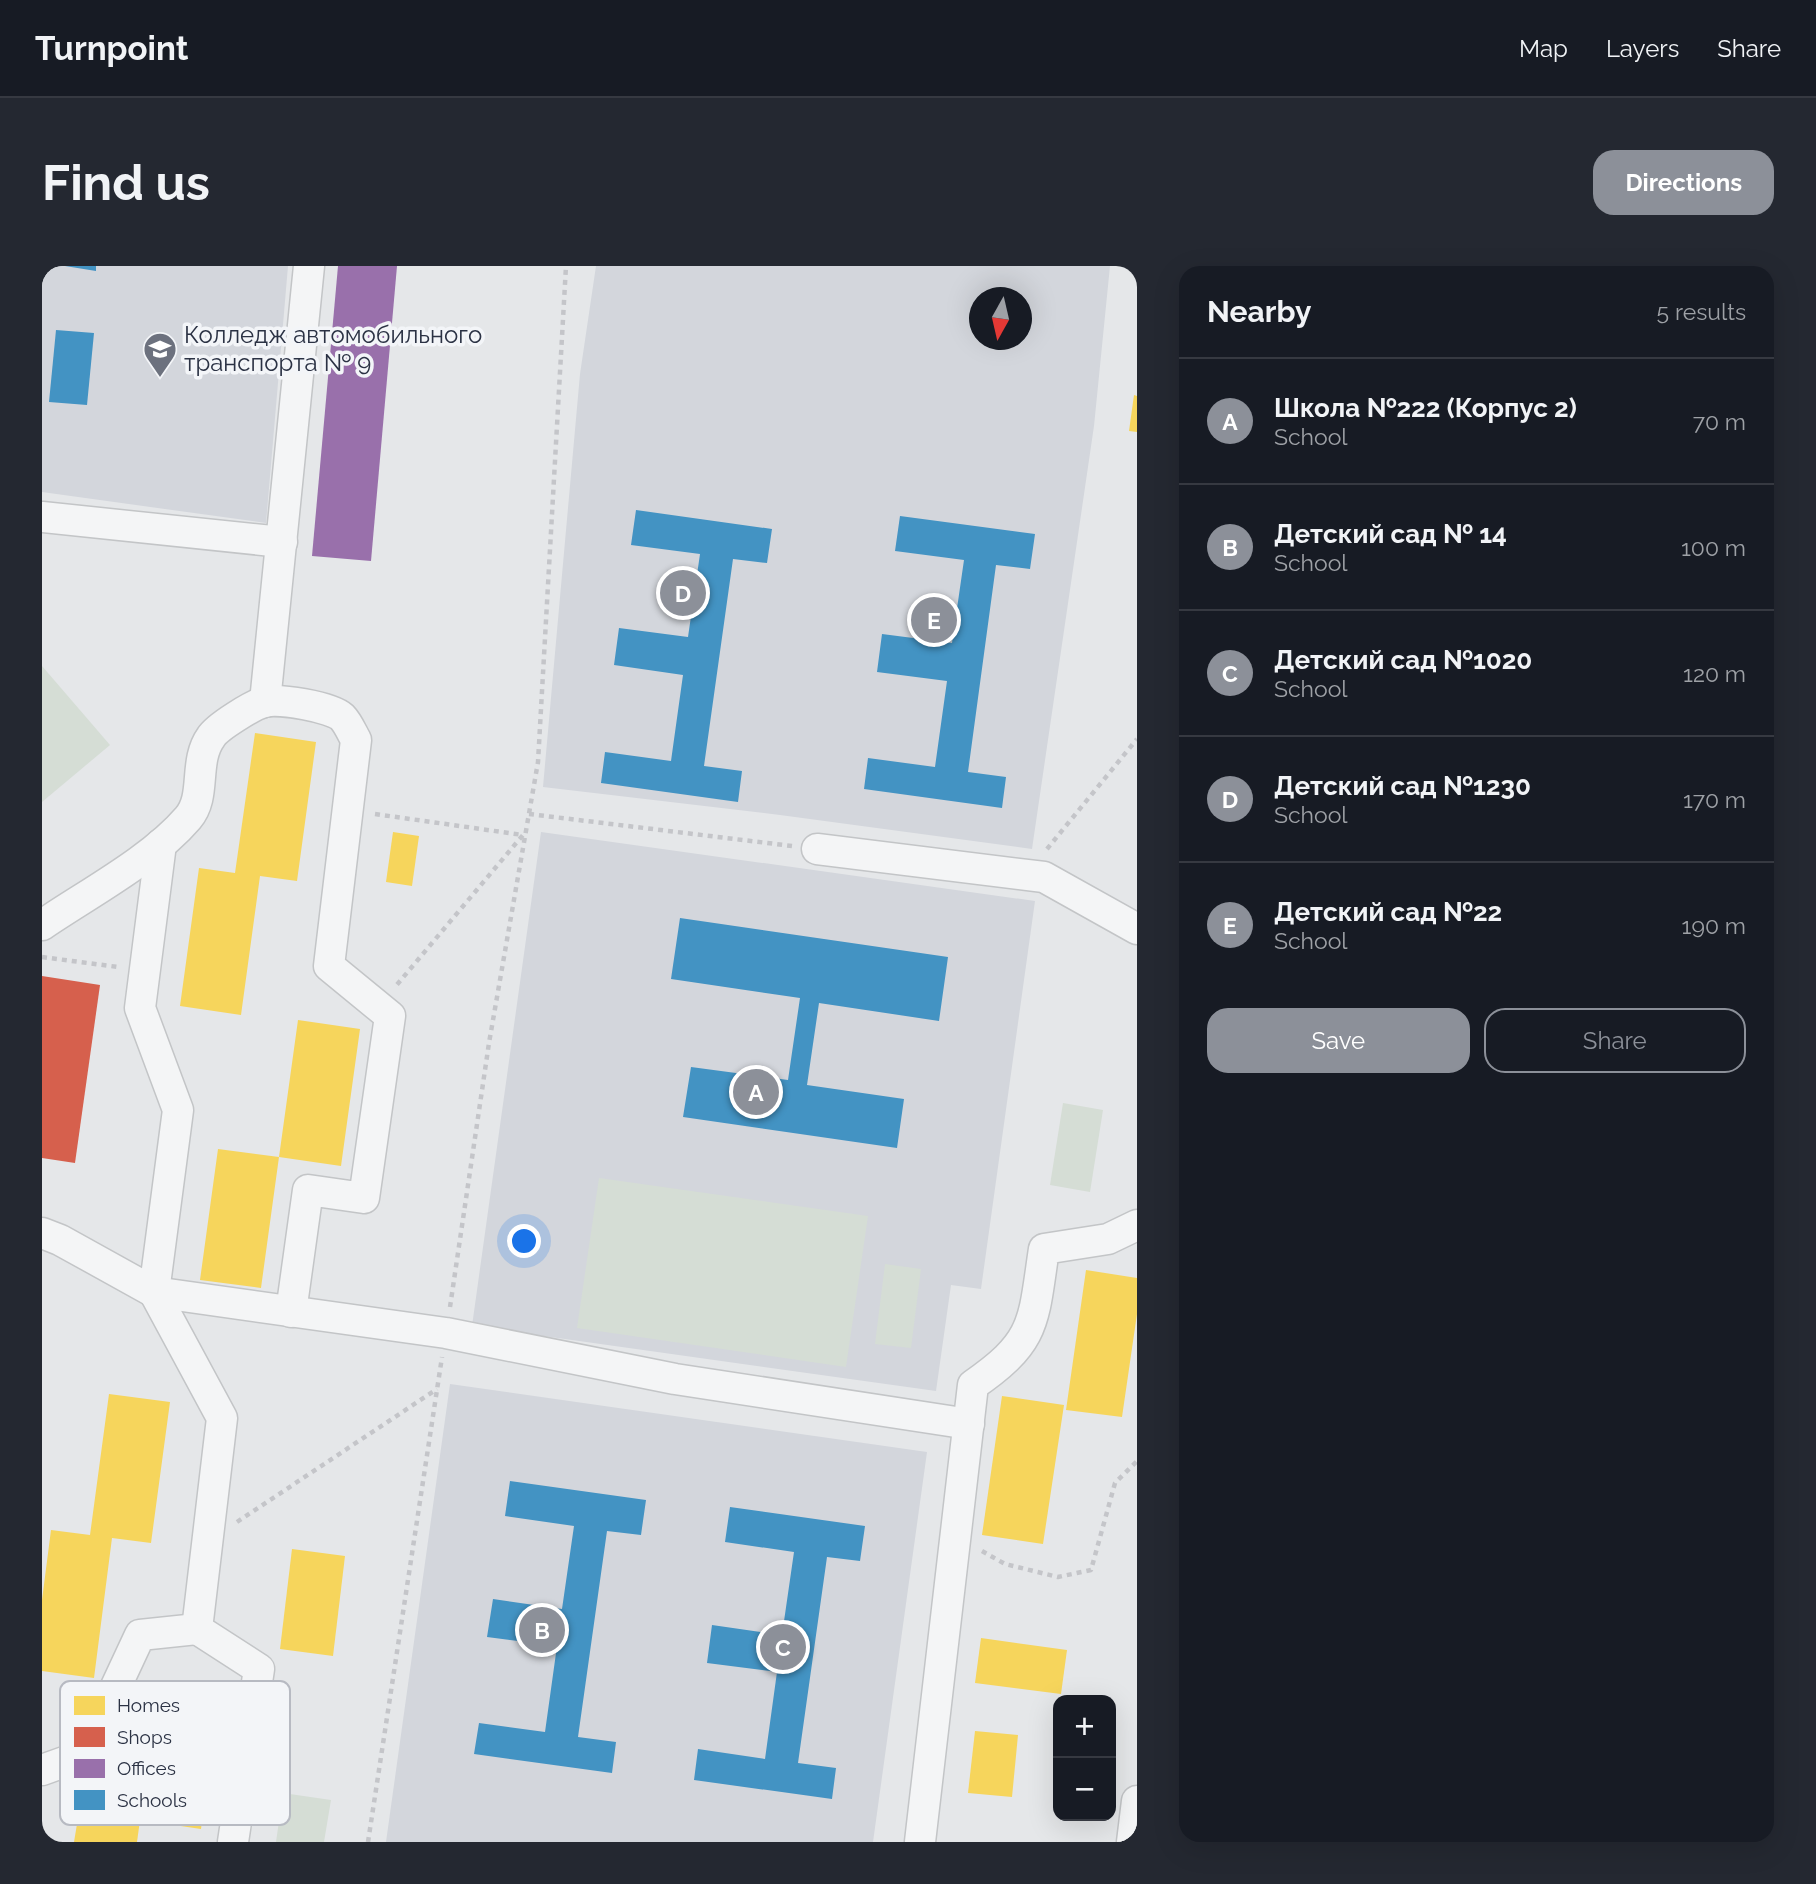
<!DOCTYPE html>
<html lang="en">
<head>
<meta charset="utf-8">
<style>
  body { margin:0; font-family:Raleway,sans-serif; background:#242831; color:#f1f3f6 }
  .controls { position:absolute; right:21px; bottom:21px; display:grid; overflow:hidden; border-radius:14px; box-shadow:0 7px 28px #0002 }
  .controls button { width:63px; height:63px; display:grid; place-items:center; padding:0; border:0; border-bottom:2px solid #363941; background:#171b24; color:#f1f3f6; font:35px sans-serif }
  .compass { position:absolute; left:927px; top:21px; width:63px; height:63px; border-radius:50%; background:#171b24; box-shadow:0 7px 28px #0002; rotate:188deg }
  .you { position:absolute; left:483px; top:976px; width:24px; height:24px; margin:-18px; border:5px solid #fff; border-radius:50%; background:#1a73e8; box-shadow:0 0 0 10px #1a73e833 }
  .badge { display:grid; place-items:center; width:46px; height:46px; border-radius:50%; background:#8c9099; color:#fff; font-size:23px; font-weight:700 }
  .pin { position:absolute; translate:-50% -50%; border:4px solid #fff; box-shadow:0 2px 7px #0006 }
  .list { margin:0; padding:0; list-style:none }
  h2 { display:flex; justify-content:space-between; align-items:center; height:91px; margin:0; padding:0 28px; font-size:30px }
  h2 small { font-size:23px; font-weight:400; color:#9ea1a6 }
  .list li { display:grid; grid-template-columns:46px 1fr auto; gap:21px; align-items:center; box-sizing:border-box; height:126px; padding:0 28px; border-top:2px solid #363941 }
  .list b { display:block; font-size:26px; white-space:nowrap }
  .list p { margin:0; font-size:23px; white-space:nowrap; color:#9ea1a6 }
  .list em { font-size:23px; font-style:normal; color:#9ea1a6 }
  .actions { display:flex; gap:14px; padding:21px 28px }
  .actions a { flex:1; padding:16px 0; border:2px solid #8c9099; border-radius:21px; text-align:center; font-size:24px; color:#8c9099 }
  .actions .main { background:#8c9099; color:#fff }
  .map { position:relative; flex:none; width:1095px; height:1576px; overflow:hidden; border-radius:21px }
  header { display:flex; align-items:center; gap:42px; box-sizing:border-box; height:98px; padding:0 35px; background:#171b24; border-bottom:2px solid #363941 }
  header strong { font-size:33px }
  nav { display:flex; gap:38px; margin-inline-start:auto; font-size:24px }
  .intro { display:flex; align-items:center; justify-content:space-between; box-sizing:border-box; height:168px; padding:0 42px }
  h1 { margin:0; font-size:49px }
  .button { padding:18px 32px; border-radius:21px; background:#8c9099; color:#fff; font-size:24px; font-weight:700 }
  main { display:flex; gap:42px; padding:0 42px }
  aside { flex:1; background:#171b24; border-radius:21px; box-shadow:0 7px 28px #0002 }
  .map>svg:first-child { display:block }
  .built { fill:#d3d6dc; fill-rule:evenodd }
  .green { fill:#d5ddd5 }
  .homes { fill:#f6d55c }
  .shops { fill:#d6604d }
  .offices { fill:#9970ab }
  .schools { fill:#4393c3 }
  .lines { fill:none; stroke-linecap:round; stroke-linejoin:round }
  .minor-casing { stroke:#c3c5c7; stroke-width:33 }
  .path { stroke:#c4c5c9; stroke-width:4.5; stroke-dasharray:5 5; stroke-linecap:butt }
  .minor { stroke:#f4f5f6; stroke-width:30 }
  .labels { text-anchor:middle; stroke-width:7; stroke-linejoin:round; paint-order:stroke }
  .poi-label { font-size:24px; fill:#2b3244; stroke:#f3f5f8; text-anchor:start }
  .key { fill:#f3f5f8; stroke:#b7bac2; stroke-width:2 }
  .key-label { font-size:19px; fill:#2b3244 }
</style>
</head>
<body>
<header>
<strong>Turnpoint</strong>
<nav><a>Map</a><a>Layers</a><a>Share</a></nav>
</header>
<div class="intro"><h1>Find us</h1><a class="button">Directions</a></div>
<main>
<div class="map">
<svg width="1095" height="1576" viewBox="0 0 1095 1576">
  <rect width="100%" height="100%" fill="#e5e7e9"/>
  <g class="built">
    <path d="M0,0H246L224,257L0,226Z"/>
    <path d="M554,0H1068L1052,160L990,583L738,549L501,521L538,108ZM938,32H980V74H938Z"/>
    <path d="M499,566L993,635L939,1023L909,1019L894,1125L430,1060Z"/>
    <path d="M408,1118L885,1186L831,1576H344Z"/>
  </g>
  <g class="green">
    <path d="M0,400L68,479L0,536Z"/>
    <path d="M1021,837L1061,844L1048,926L1008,919Z"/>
    <path d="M557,912L826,950L804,1101L535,1062Z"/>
    <path d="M843,998L879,1003L869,1082L833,1078Z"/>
    <path d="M241,1527L289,1534L282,1576H234Z"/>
  </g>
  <g class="homes">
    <path d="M1092,129L1095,130V166L1087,165Z"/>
    <path d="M213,467L274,476L255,615L218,610L199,749L138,740L157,602L193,607Z"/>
    <path d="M351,566L377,570L370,620L344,616Z"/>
    <path d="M256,754L318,763L299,900L237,891L219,1022L158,1014L176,883L237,891Z"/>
    <path d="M1044,1004L1095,1012V1048L1080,1151L1024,1144Z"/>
    <path d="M67,1128L128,1136L109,1277L70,1272L52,1412L0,1405V1334L9,1264L48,1269Z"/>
    <path d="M960,1130L1022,1139L1001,1278L940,1269Z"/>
    <path d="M250,1283L303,1290L291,1390L238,1383Z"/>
    <path d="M939,1372L1025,1384L1019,1428L933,1417Z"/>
    <path d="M117,1416L178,1425L159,1563L98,1554Z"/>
    <path d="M933,1465L976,1469L970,1531L926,1527Z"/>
    <path d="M37,1546L98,1554L95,1576H32Z"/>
  </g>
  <path class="shops" d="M0,710L58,719L33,897L0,892Z"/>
  <path class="offices" d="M296,0H355L329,295L270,290Z"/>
  <g class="schools">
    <path d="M23,0H54V5Z"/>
    <path d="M14,64L52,67L45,139L7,136Z"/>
    <path d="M594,244L730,263L725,297L691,293L662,500L700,505L696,536L559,517L563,486L629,495L641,409L572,399L577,362L646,371L658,288L589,279Z"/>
    <path d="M858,250L993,268L988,303L954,299L926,506L964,511L960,542L822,523L826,492L893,501L905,415L835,406L840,368L910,377L922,294L853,285Z"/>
    <path d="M638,652L906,691L897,755L777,737L765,819L862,833L855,882L641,851L649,801L746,814L758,732L629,713Z"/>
    <path d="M468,1215L604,1234L599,1269L565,1265L536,1471L574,1476L570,1507L432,1488L437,1457L503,1466L515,1380L445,1371L451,1333L520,1343L532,1260L463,1250Z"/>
    <path d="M688,1241L823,1260L818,1295L785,1291L756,1497L794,1502L790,1533L652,1514L656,1483L723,1493L735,1406L665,1397L670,1359L740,1369L752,1286L683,1276Z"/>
  </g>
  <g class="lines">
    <defs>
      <g id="minor">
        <path d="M0,251L240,276"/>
        <path d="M223,436L267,0"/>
        <path d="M119,578L98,742L136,844L112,1026L180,1152L155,1363L217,1403L191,1576"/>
        <path d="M775,583L1002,611L1095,663"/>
        <path d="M0,659C47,627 110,594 146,552C165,530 151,496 169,471C175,461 211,439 222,436C237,432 289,441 300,451C306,457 310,467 314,474L287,700L348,750L322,932L266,924L249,1046"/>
        <path d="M0,967L18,974L112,1026L404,1067L633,1113L927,1158"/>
        <path d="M0,1504L42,1489L98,1369L155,1363"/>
        <path d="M878,1576L931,1119C995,1075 991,1056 1002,983L1066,973L1095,959"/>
        <path d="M1090,1576L1095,1535"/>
      </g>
    </defs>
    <use href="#minor" class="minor-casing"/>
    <g class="path">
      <path d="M333,548L481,569L353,721"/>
      <path d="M487,548L750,580"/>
      <path d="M1005,583L1095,473"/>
      <path d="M0,691L76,701"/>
      <path d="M408,1041L447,777L496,496L524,0"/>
      <path d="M195,1256L395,1123"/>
      <path d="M940,1285L963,1298L1016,1311L1049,1304L1073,1217L1095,1195"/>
      <path d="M326,1576L400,1091"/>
    </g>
    <use href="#minor" class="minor"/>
  </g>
  <defs>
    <symbol id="university-pin" viewBox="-11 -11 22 30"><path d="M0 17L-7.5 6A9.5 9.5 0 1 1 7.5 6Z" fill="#6c717e" stroke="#f3f5f8"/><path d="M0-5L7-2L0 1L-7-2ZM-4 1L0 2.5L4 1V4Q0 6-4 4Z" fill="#fff"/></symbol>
  </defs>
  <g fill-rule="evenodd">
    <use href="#university-pin" x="99" y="64" width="38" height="52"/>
  </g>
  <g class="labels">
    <g class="poi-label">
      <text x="142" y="77">Колледж автомобильного<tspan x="142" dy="28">транспорта № 9</tspan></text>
    </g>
  </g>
  <rect x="18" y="1415" width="230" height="144" rx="10" class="key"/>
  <rect x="32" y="1430" width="31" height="19" fill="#f6d55c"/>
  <rect x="32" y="1461" width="31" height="20" fill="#d6604d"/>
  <rect x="32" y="1493" width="31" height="19" fill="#9970ab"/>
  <rect x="32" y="1524" width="31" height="20" fill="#4393c3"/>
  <g class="key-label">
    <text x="75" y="1446">Homes</text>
    <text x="75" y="1478">Shops</text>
    <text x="75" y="1509">Offices</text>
    <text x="75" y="1541">Schools</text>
  </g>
</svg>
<div class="controls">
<button>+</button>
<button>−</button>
</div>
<svg class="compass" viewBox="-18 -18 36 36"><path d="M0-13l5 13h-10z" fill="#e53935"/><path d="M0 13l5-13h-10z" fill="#9ea1a6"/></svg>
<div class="you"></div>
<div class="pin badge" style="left:714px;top:826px">A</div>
<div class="pin badge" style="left:500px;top:1364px">B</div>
<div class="pin badge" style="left:741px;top:1381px">C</div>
<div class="pin badge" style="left:641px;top:327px">D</div>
<div class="pin badge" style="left:892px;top:354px">E</div>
</div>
<aside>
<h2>Nearby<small>5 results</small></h2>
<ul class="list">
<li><span class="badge">A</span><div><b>Школа №222 (Корпус 2)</b><p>School</p></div><em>70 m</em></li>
<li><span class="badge">B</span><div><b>Детский сад № 14</b><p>School</p></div><em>100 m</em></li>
<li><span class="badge">C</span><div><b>Детский сад №1020</b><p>School</p></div><em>120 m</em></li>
<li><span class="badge">D</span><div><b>Детский сад №1230</b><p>School</p></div><em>170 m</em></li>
<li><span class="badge">E</span><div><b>Детский сад №22</b><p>School</p></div><em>190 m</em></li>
</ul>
<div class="actions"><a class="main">Save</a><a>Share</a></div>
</aside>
</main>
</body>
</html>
